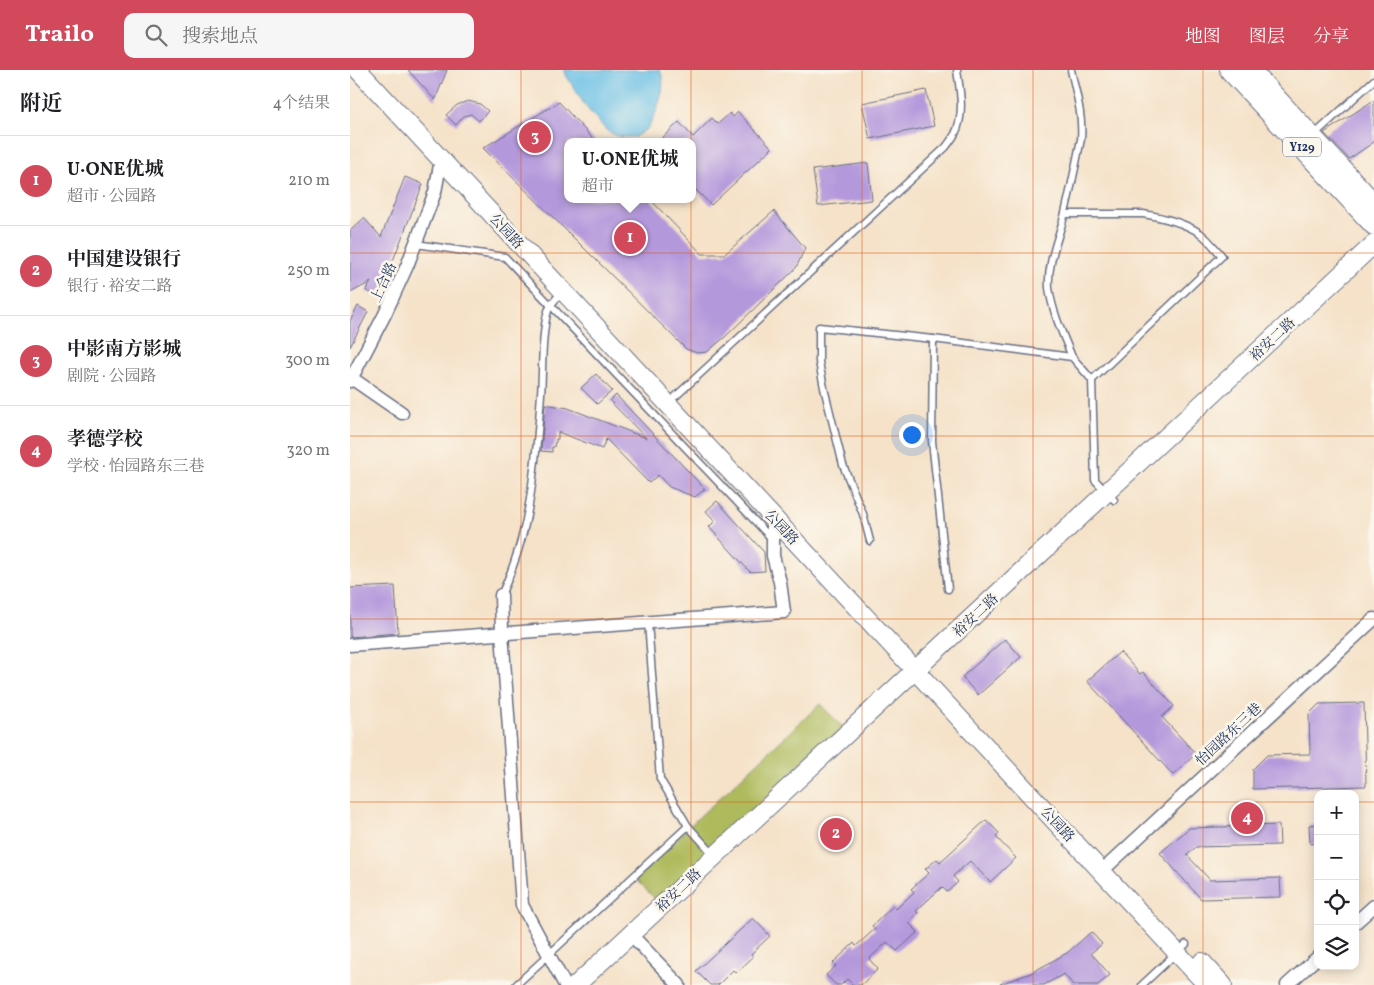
<!DOCTYPE html>
<html lang="zh">
<head>
<meta charset="utf-8">
<style>
  body { margin:0; font-family:Vollkorn,"Noto Serif SC",serif; background:#f6f6f6; color:#202124 }
  .controls { position:absolute; right:15px; bottom:15px; display:grid; overflow:hidden; border-radius:10px; box-shadow:0 2px 12px #0003 }
  .controls button { width:45px; height:45px; display:grid; place-items:center; padding:0; border:0; border-bottom:1px solid #e0e0e0; background:#fff; color:#202124; font:25px sans-serif }
  .you { position:absolute; left:561px; top:364px; width:18px; height:18px; margin:-12px; border:4px solid #fff; border-radius:50%; background:#1a73e8; box-shadow:0 0 0 8px #1a73e833 }
  .badge { display:grid; place-items:center; width:32px; height:32px; border-radius:50%; background:#d1495b; color:#fff; font-size:16px; font-weight:700 }
  .pin { position:absolute; translate:-50% -50%; border:2px solid #fff; box-shadow:0 1px 5px #0006 }
  .popup { position:absolute; left:214px; top:68px; width:132px; height:65px; box-sizing:border-box; display:grid; place-content:center; border-radius:10px; background:#fff; filter:drop-shadow(0 1px 4px #0005); font-size:16px; white-space:nowrap; color:#757577 }
  .popup b { font-size:19px; color:#202124 }
  .popup::after { content:''; position:absolute; left:50%; top:100%; margin-left:-10px; border:10px solid transparent; border-top-color:#fff }
  .list { margin:0; padding:0; list-style:none }
  h2 { display:flex; justify-content:space-between; align-items:center; height:65px; margin:0; padding:0 20px; font-size:21px }
  h2 small { font-size:16px; font-weight:400; color:#757577 }
  .list li { display:grid; grid-template-columns:32px 1fr auto; gap:15px; align-items:center; box-sizing:border-box; height:90px; padding:0 20px; border-top:1px solid #e0e0e0 }
  .list b { display:block; font-size:19px; white-space:nowrap }
  .list p { margin:0; font-size:16px; white-space:nowrap; color:#757577 }
  .list em { font-size:16px; font-style:normal; color:#757577 }
  .icon { flex:none; width:28px; height:28px; fill:none; stroke:currentColor; stroke-width:2; stroke-linecap:round; stroke-linejoin:round }
  .map { position:relative; flex:none; width:1024px; height:915px; overflow:hidden }
  header { display:flex; align-items:center; gap:30px; box-sizing:border-box; height:70px; padding:0 25px; background:#d1495b; color:#fff }
  header strong { font-size:24px }
  nav { display:flex; gap:28px; margin-inline-start:auto; font-size:18px }
  .search { width:350px; height:45px; background:#f6f6f6; display:flex; align-items:center; gap:12px; box-sizing:border-box; padding:0 18px; border-radius:10px; color:#757577; font-size:19px }
  main { display:flex }
  aside { flex:1; background:#fff }
  .map>svg:first-child { display:block }
  .park { fill:#aeba5c; stroke:#64745d }
  .water { fill:#68bfe5; stroke:#4277a2 }
  .building { fill:#b498dc }
  .lines { fill:none; stroke-linecap:round; stroke-linejoin:round }
  .lane-casing { stroke:#676e83; stroke-width:9 }
  .street-casing { stroke:#676e83; stroke-width:15 }
  .secondary-casing { stroke:#676e83; stroke-width:20 }
  .primary-casing { stroke:#676e83; stroke-width:22 }
  .lane { stroke:#fff; stroke-width:6 }
  .street { stroke:#fff; stroke-width:12 }
  .secondary { stroke:#fff; stroke-width:18 }
  .primary { stroke:#fff; stroke-width:20 }
  .grid { fill:none; stroke:#de5710; stroke-width:1; stroke-opacity:0.55 }
  .labels { text-anchor:middle; stroke-width:5; stroke-linejoin:round; paint-order:stroke }
  .shield { fill:#fbf7ec; stroke:#5e6b89; stroke-width:1 }
  .shield-label { font-size:12px; font-weight:bold; fill:#1b2f5e }
  .street-label { font-size:14px; fill:#1b2f5e; stroke:#fbf7ec }
</style>
</head>
<body>
<header>
<strong>Trailo</strong>
<div class="search"><svg class="icon" aria-label="search" viewBox="0 0 24 24"><circle cx="10" cy="10" r="6"/><path d="M15 15l6 6"/></svg>搜索地点</div>
<nav><a>地图</a><a>图层</a><a>分享</a></nav>
</header>
<main>
<aside>
<h2>附近<small>4个结果</small></h2>
<ul class="list">
<li><span class="badge">1</span><div><b>U·ONE优城</b><p>超市 · 公园路</p></div><em>210 m</em></li>
<li><span class="badge">2</span><div><b>中国建设银行</b><p>银行 · 裕安二路</p></div><em>250 m</em></li>
<li><span class="badge">3</span><div><b>中影南方影城</b><p>剧院 · 公园路</p></div><em>300 m</em></li>
<li><span class="badge">4</span><div><b>孝德学校</b><p>学校 · 怡园路东三巷</p></div><em>320 m</em></li>
</ul>
</aside>
<div class="map">
<svg width="1024" height="915" viewBox="0 0 1024 915">
  <rect width="100%" height="100%" fill="#fbf7ec"/>
  <filter id="ink" filterUnits="userSpaceOnUse"><feTurbulence type="fractalNoise" baseFrequency=".02" numOctaves="2"/><feDisplacementMap in="SourceGraphic" scale="10" xChannelSelector="R" yChannelSelector="G"/><feConvolveMatrix kernelMatrix="1 2 1 2 8 2 1 2 1" color-interpolation-filters="sRGB"/></filter>
  <filter id="wash" filterUnits="userSpaceOnUse"><feTurbulence type="fractalNoise" baseFrequency=".0096" numOctaves="4" result="noise"/><feDisplacementMap in="SourceGraphic" scale="20" xChannelSelector="R" yChannelSelector="G"/><feGaussianBlur stdDeviation="1.12" result="paint"/><feColorMatrix in="noise" values="0 0 0 0 0 0 0 0 0 0 0 0 0 0 0 0 0 1.4 0 .05"/><feComposite in="paint" operator="in"/></filter>
  <g filter="url(#wash)">
    <rect width="100%" height="100%" fill="#f5e2c9"/>
    <path class="park" d="M470,634L495,659L310,834L284,808Z"/>
    <path class="water" d="M214,0H310L313,8L312,23L306,42L298,58L285,67H269L257,61L236,37L216,5Z"/>
    <g id="blocks">
      <g class="building">
        <path d="M58,0H97L85,30Z"/>
        <path d="M576,20L584,56L520,69L512,33Z"/>
        <path d="M1024,30V72L999,89L974,63Z"/>
        <path d="M118,31L130,34L138,41L129,51L121,44L114,46L106,55L96,45L107,35Z"/>
        <path d="M209,32L246,72H218V129H300L352,184H375L424,141L455,178L446,198L375,267L357,282L347,283L336,279L133,78Z"/>
        <path d="M388,42L422,78L361,135L342,116V72H308L329,52L343,67L362,48L368,54L380,43L383,47Z"/>
        <path d="M518,93L522,130L468,136L463,100Z"/>
        <path d="M55,107L73,114L29,226L16,221L21,212L0,223V161L14,148L31,167Z"/>
        <path d="M8,236L18,242L0,277V251Z"/>
        <path d="M246,304L262,321L247,334L231,318Z"/>
        <path d="M266,325L355,419L345,427L319,417L308,405L299,413L256,369L252,379L208,362V369H206V372H205L204,377H202V382L191,381L195,334L218,338L296,368L260,331Z"/>
        <path d="M367,431L414,482L415,501L400,502L359,457L365,451L356,441Z"/>
        <path d="M45,516L48,563L0,567V518Z"/>
        <path d="M655,569L671,587L628,625L612,607Z"/>
        <path d="M770,582L790,604L793,602L824,636L812,647L846,684L823,705L737,611Z"/>
        <path d="M1014,633L1016,716L903,719V699L917,685L960,684L959,644L969,634Z"/>
        <path d="M636,750L649,763L646,767L666,788L640,812L620,791L603,806L608,812L597,822L592,817L566,841L568,843L558,852L568,862L547,881L537,872L519,889L528,899L511,915H503L497,909L491,915H486L476,905L486,896L483,893L504,873L506,876L525,859L522,856L543,836L546,839L564,822L561,819L579,803L575,799L587,789L590,792Z"/>
        <path d="M968,754V773L960,774L959,755Z"/>
        <path d="M929,755L930,775L846,777L837,785L860,810L930,808L931,827L851,829L810,783L839,758Z"/>
        <path d="M403,848L420,866L401,884L403,887L386,903L383,900L368,915H360L346,901Z"/>
        <path d="M741,862L752,874L741,883L760,905L748,915H723L714,904L694,915H650V914L681,903L717,883Z"/>
      </g>
    </g>
  </g>
  <g filter="url(#ink)">
    <use href="#blocks" fill-opacity="0" stroke="#676e83" stroke-width="1"/>
    <g class="lines">
      <defs>
        <g id="lane">
          <path d="M721,0C726,23 733,45 731,69C726,93 721,119 715,143C709,167 697,193 699,218C702,241 713,265 722,287"/>
          <path d="M964,65L1024,10"/>
          <path d="M715,144H793C812,147 834,153 850,163C858,169 865,178 872,186L742,310"/>
          <path d="M66,174L155,187L422,469"/>
          <path d="M583,269L582,371L598,519"/>
          <path d="M326,326L596,77C599,73 602,69 605,64C615,44 610,21 607,0"/>
          <path d="M520,471L513,444L493,395L474,318L469,292V257L583,269L722,287L742,310L745,410L764,430"/>
          <path d="M151,525C168,489 177,454 182,415C186,385 189,354 191,324C193,297 191,270 197,244C199,235 206,229 212,222"/>
          <path d="M338,756L364,785"/>
          <path d="M166,915L338,756L310,709L298,552"/>
          <path d="M792,915L836,874"/>
        </g>
        <g id="street">
          <path d="M0,307L52,343"/>
          <path d="M0,311L35,244L57,196L85,122L91,90"/>
          <path d="M151,525L152,563L172,835L215,915"/>
          <path d="M0,575L434,542L430,512L423,486V447"/>
          <path d="M752,801L1024,549"/>
          <path d="M1005,853L1024,836"/>
          <path d="M288,872L329,915"/>
          <path d="M937,915L968,887"/>
        </g>
        <g id="secondary">
          <path d="M8,0L857,915"/>
          <path d="M852,892L873,915"/>
          <path d="M226,915L1024,174"/>
        </g>
        <g id="primary">
          <path d="M880,0L1024,155"/>
          <path d="M900,0L1024,134"/>
        </g>
      </defs>
      <use href="#lane" class="lane-casing"/>
      <use href="#street" class="street-casing"/>
      <use href="#secondary" class="secondary-casing"/>
      <use href="#primary" class="primary-casing"/>
      <use href="#lane" class="lane"/>
      <use href="#street" class="street"/>
      <use href="#secondary" class="secondary"/>
      <use href="#primary" class="primary"/>
    </g>
  </g>
  <path class="grid" d="M171,0V915M341,0V915M512,0V915M683,0V915M853,0V915M0,183H1024M0,366H1024M0,549H1024M0,732H968M1005,732H1024"/>
  <g class="labels">
    <rect class="shield" x="933" y="67.5" width="38" height="19" rx="4"/>
    <g class="shield-label">
      <text x="952" y="81">Y129</text>
    </g>
    <g class="street-label">
      <text transform="translate(157 161) rotate(47)" y="5">公园路</text>
      <text transform="translate(33 212) rotate(-65)" y="5">上合路</text>
      <text transform="translate(922 269) rotate(-43)" y="5">裕安二路</text>
      <text transform="translate(432 457) rotate(47)" y="5">公园路</text>
      <text transform="translate(625 545) rotate(-43)" y="5">裕安二路</text>
      <text transform="translate(878 664) rotate(-43)" y="5">怡园路东三巷</text>
      <text transform="translate(708 754) rotate(47)" y="5">公园路</text>
      <text transform="translate(328 820) rotate(-43)" y="5">裕安二路</text>
    </g>
  </g>
</svg>
<div class="controls">
<button>+</button>
<button>−</button>
<button><svg class="icon" aria-label="locate" viewBox="0 0 24 24"><circle cx="12" cy="12" r="6"/><path d="M12 2v4M12 18v4M2 12h4M18 12h4"/></svg></button>
<button><svg class="icon" aria-label="layers" viewBox="0 0 24 24"><path d="M12 4l9 5-9 5-9-5zM3 14l9 5 9-5"/></svg></button>
</div>
<div class="you"></div>
<div class="pin badge" style="left:280px;top:168px">1</div>
<div class="popup"><b>U·ONE优城</b>超市</div>
<div class="pin badge" style="left:486px;top:764px">2</div>
<div class="pin badge" style="left:185px;top:67px">3</div>
<div class="pin badge" style="left:897px;top:748px">4</div>
</div>
</main>
</body>
</html>
